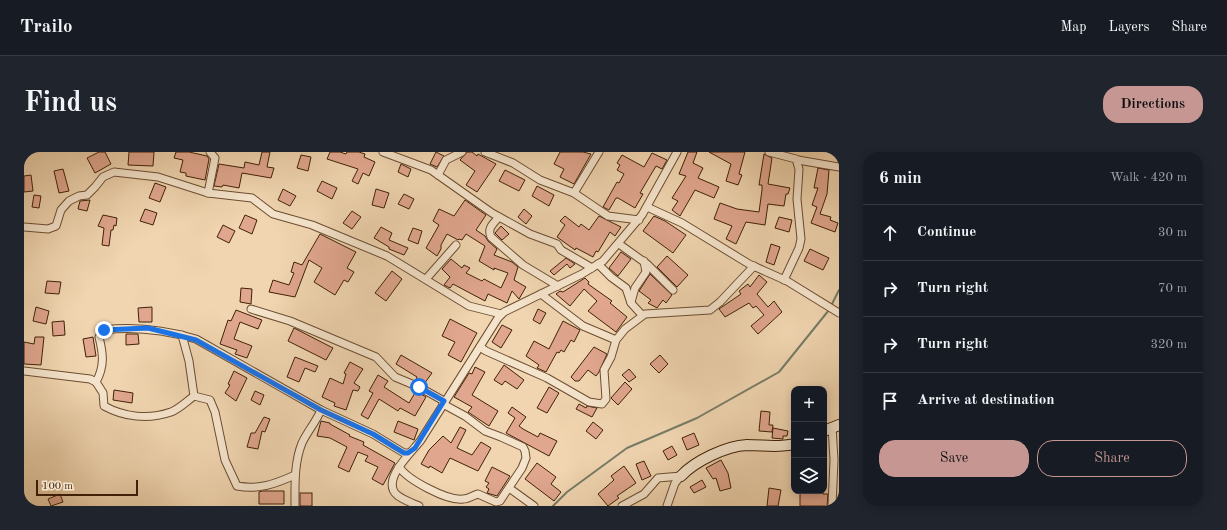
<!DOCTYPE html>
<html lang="en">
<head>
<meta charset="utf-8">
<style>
  body { margin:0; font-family:"Old Standard TT",serif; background:#20242c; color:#f1f3f6 }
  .controls { position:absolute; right:12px; bottom:12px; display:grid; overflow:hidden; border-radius:8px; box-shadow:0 2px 10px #0003 }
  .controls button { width:36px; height:36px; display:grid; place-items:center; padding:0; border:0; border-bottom:1px solid #363941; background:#171b24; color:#f1f3f6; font:20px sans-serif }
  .scale { position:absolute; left:12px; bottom:10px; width:102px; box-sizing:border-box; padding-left:4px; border:2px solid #402108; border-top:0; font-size:11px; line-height:14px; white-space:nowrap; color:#402108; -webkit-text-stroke:3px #f5e4cc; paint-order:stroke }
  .stop { position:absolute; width:12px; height:12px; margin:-9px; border:3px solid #1a73e8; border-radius:50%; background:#fff }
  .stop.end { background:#1a73e8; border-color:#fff; box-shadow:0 1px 4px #0008 }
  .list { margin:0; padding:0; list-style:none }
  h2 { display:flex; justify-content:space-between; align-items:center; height:52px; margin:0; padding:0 16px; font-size:17px }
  h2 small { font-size:13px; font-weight:400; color:#9ea1a6 }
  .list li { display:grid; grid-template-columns:26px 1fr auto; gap:12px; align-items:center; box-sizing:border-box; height:56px; padding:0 16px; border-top:1px solid #363941 }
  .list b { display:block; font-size:15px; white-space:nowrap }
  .list em { font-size:13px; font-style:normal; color:#9ea1a6 }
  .actions { display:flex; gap:8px; padding:12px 16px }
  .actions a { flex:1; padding:9px 0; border:1px solid #c59692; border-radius:16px; text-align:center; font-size:14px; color:#c59692 }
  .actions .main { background:#c59692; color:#111 }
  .icon { flex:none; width:22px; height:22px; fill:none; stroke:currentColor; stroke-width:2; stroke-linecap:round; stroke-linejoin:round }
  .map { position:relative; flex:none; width:815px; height:354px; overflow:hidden; border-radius:16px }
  header { display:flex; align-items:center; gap:24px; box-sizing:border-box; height:56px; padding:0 20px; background:#171b24; border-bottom:1px solid #363941 }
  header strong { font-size:19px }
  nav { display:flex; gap:22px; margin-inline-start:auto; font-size:14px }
  .intro { display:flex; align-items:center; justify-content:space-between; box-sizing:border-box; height:96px; padding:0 24px }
  h1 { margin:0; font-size:28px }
  .button { padding:10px 18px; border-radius:16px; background:#c59692; color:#111; font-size:14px; font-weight:700 }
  main { display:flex; gap:24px; padding:0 24px }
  aside { flex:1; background:#171b24; border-radius:16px; box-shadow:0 2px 10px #0003 }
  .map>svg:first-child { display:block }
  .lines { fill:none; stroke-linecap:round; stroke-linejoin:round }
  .stream { stroke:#777c67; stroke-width:2 }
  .building { fill:#e0a68e; stroke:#402108 }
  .street-casing { stroke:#6c4e32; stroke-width:9 }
  .secondary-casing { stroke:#402108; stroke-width:12 }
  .street { stroke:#f5e4cc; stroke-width:7 }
  .secondary { stroke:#f5e4cc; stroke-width:10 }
  .route { stroke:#1a73e8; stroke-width:5 }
</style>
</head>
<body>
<header>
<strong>Trailo</strong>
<nav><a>Map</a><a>Layers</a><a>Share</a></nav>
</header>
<div class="intro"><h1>Find us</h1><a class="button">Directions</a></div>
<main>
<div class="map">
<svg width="815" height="354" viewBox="0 0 815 354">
  <rect width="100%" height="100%" fill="#f0d5b0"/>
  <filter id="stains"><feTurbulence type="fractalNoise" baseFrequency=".005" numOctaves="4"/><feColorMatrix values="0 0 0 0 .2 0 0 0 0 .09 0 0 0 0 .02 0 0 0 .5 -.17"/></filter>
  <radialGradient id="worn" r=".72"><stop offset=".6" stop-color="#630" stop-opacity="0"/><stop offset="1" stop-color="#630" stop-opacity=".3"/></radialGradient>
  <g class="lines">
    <g class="stream">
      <path d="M807,154L815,138"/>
      <path d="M529,354L543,340L603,296L673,266L755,220L805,158"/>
    </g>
  </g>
  <g class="building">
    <path d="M75,0H81L87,12L71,21L63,6Z"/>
    <path d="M105,0H130L129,14L104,13Z"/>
    <path d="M152,0H165L183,4L185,7L181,28L162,24V21L156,20L159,8L150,6Z"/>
    <path d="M238,0H246L243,15L250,16L247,26L218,21L215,36L199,33L198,35L190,34L195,12L220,16L221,10L235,13Z"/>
    <path d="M306,0H316L322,2L323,0H335L341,2L340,5L351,10L345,24L339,21L334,32L328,29L334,17L303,7Z"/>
    <path d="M412,0L420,4L413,15L406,12Z"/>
    <path d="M443,0H448L453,4L454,2L472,12L453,40L442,33L451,19L436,8Z"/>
    <path d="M536,0H559L567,2L550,32L536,25L540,17L530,12Z"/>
    <path d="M664,0H673L669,11L679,16L674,26L695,35L690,46L671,38L656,64L648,58L654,49L648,46L662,24L655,22Z"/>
    <path d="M685,0H721L715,22L718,23L714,33L702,29L707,12Z"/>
    <path d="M628,1L643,8L638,17L632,14L616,41L619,42L611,56L594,46H592L585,58L579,55L593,30L595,31L600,22L593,18L596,13L593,11L598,3L620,15Z"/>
    <path d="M740,2L748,6L744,32L766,36L764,42H762L760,54L744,52L741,73L722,70L712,92L702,87L708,74L690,67L696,51L713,57L735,60L738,38V33H735Z"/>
    <path d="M277,3L287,5L284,19L273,16Z"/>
    <path d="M377,12L387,17L384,25L374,20Z"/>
    <path d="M794,16L805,18L803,42L796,62L807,65L806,68L814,71L811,80L787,71L793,55L788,53L794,36H790Z"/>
    <path d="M39,17L45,39L35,41L30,19Z"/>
    <path d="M481,18L501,28L495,39L475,29Z"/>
    <path d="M7,23L9,39L0,40V24Z"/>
    <path d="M298,29L313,36L308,47L293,39Z"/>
    <path d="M131,31L142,35L136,50L125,46Z"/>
    <path d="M513,34L530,43L525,54L508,44Z"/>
    <path d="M259,37L272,44L266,54L254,48Z"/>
    <path d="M352,37L365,41L360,56L348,53Z"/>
    <path d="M380,42L390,47L385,57L374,52Z"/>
    <path d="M10,43L17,44L15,56L8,55Z"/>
    <path d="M66,48L63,59L54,57L56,49Z"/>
    <path d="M441,48L462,63L452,78L461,84L464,89L473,97L470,103L488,110L494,115L490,128L502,135L495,147L488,139L483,151L464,142L461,149L429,132L426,136L420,133L426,125L418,117L427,107L438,116L440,113L446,116L442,121L458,129L460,127L477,136L484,121L470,116V118L455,109L461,94L442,82L438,88L435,87L434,88L423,82L417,93V97L413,104L402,96L415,73L409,69L415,57L430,64Z"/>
    <path d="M121,57L133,61L129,73L116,69Z"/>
    <path d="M500,57L508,64L502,72L494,65Z"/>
    <path d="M328,59L337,65L328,77L319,71Z"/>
    <path d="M79,63L93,66L92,74L90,73L89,78H87L85,94L78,93L80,76L74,74Z"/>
    <path d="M221,63L233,68L228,82L215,76Z"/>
    <path d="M541,64L555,75L557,72L565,78L575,64L597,75L591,84L586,80L574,100L572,99L569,105L552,96L551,98L533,85L541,73L536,69Z"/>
    <path d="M630,64L641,69L662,83L649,101L619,79Z"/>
    <path d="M755,65L768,68L765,80L751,76Z"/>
    <path d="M199,73L211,79L205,91L193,85Z"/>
    <path d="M477,74L485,82L478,88L471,81Z"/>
    <path d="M357,75L368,81L365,88L384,96L380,103L365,97V95L350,86Z"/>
    <path d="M389,76L398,79L394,92L384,88Z"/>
    <path d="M296,82L332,100L323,116L330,120L324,130L320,128L311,143L290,130L298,116L285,108L271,145L245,140L249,128L265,133L270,121L267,120L270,110L278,113Z"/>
    <path d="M747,92L756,95L750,113L742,110Z"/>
    <path d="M786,97L805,106L799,118L780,109Z"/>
    <path d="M597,100L607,107L594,124L585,116Z"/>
    <path d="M643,104L664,123L653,135L633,115Z"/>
    <path d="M542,106L551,112L546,116L543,112L530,123L526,119Z"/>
    <path d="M368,119L378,127L362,149L351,141Z"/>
    <path d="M626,122L648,143L642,151L639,148L633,156L624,151L627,148L615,139Z"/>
    <path d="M735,123L743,130L733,142L744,155L750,149L758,160L734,182L727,174L740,163L732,154L729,156L725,151L701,165L695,157L717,142L715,139L724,132L726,135Z"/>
    <path d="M561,126L565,130L564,132L588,149L586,151L603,165L592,180L564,159L573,149L560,137L546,154L532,142L536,139L539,140Z"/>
    <path d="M23,129L37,130L35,142L21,141Z"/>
    <path d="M217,136L228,137L227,152L216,150Z"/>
    <path d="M12,155L25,159L22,172L9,169Z"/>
    <path d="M128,155V170H115L114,156Z"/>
    <path d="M514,157L522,161L516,172L509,168Z"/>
    <path d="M212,158L238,168L234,177L216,170L210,187L228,194L223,206L211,202L213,198L196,192L204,168L207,169Z"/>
    <path d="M426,167L453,181L437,210L424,203L431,190L418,184Z"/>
    <path d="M40,169L41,183L29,184L28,170Z"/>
    <path d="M539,169L556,178L550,190L547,188L540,200L537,198L535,201L533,200L522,220L513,216L515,213L502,204L510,189L525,197Z"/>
    <path d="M478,173L488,178L477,196L468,190Z"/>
    <path d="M270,176L309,196L302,208L264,189Z"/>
    <path d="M102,182H114L115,192L102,193Z"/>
    <path d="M11,185H20L17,213L0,212V190L10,192Z"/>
    <path d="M69,185L72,204L62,205L59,187Z"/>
    <path d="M570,195L583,202L575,220L572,224L564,218L555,229H551L547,225Z"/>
    <path d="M377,203L408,221L400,232L392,228L393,225L372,212Z"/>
    <path d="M636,203L644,212L635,221L626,212Z"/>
    <path d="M271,205L294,214L291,220L281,216L275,230L263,225Z"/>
    <path d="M326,210L339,217L330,231L336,235L334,239L329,238L322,258L310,254L311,251L298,245L306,226L319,232L322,222L320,221Z"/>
    <path d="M480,213L500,228L493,237L481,229L478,233L470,228Z"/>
    <path d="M451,215L461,220L448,243L474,259L465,274L444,260L448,255L430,245L445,221L448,222Z"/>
    <path d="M605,217L612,225L605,230L598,223Z"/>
    <path d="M210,219L223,226L212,249L201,241L206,233L204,232Z"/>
    <path d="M354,223L364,229L360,235L385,251L392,239L402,245L391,264L376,256L374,259L355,247L344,267L337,263L349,241L345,239Z"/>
    <path d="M601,230L608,237L594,253L587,246Z"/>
    <path d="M525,235L535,241L523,261L513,256Z"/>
    <path d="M90,238L109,241L108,251L89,248Z"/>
    <path d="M231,239L240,243L236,253L227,248Z"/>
    <path d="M555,252L562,256L563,254L573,256L568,265L552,257Z"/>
    <path d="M488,255L502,265L495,274L499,277L514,285L516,281L533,289L525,304L482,281L491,266L484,261Z"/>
    <path d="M737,259L746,260L745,273H749L748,280L735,279Z"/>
    <path d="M240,265L246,267L241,280L238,279L234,297L223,295L227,281H231Z"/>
    <path d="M297,269L306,271V272L326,283L325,284L340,290L339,293L371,311L359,333L348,327L354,315L341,309L344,304L334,300L325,320L314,315L323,295L306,286L293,284Z"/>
    <path d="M374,269L394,277L390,288L370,280Z"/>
    <path d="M569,270L579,278L572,287L562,279Z"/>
    <path d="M436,275L442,278L433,296L448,303L457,290L467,296L454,319L426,306L418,321L406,314L405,316L397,312L405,298L419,284L427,291Z"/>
    <path d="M749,276L764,279L763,284H759V287L748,286Z"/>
    <path d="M670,281L675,293L663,298L658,286Z"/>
    <path d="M648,294L653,303L644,308L639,299Z"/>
    <path d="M697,308L704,321L707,336L696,339L692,326L689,327L682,316Z"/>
    <path d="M620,309L627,324L618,328L612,312Z"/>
    <path d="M513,311L532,325L527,332L537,340L530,349L501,327Z"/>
    <path d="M600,314L612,331L593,344L595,346L584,354L574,342L590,328L587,324Z"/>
    <path d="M468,315L486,324L473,344L463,341L465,337L462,335L465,331L461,329Z"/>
    <path d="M678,328L682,335L670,341L666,335Z"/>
    <path d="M745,336L757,338L754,354H743Z"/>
    <path d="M238,339H260V352H235V340Z"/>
    <path d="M776,339H799V342H804L803,354H776Z"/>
    <rect x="276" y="341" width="12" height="13"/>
    <path d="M36,342L39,350L27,354L24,347Z"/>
  </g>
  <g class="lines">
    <defs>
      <g id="street">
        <path d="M359,0L407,18L468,61L506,82L533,92L537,98L568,116"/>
        <path d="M461,0L489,11L516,28L550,41L584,64L615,68"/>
        <path d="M745,0L772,7L775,17L773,47L777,87L775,96L760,128"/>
        <path d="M774,8L815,15"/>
        <path d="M414,23L422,8L438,0"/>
        <path d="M184,41L191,6L186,0"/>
        <path d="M550,41L575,0"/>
        <path d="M623,55L658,71L725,112L763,129L815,161"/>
        <path d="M475,65C469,72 463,76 467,85L499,113L534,134"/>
        <path d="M0,75L24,77L32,74L37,58L45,49L55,44L63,43L71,35L79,25L90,20L134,25L184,41L228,46L249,62L288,73L363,104L445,154L477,162"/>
        <path d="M595,92L623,112L649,138"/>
        <path d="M574,112L587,125L602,136L607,151L618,163"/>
        <path d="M402,127L432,93"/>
        <path d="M517,142L559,174L592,188"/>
        <path d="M607,150L611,136L622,120L620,109"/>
        <path d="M227,157L266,169L352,205L371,225L395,235L420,249"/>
        <path d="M456,195L462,199L523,226L565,250L578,252L582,247L580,218L587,205L592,188L601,177L621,162L686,158L696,150L730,114"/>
        <path d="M0,219L66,227L72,230C81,214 79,201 75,185L80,178C112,174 141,178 172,187L297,258L349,282L380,301H384"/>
        <path d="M72,230L79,241L80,254C100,265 124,268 147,260C155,257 163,249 170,244L165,209L158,183"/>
        <path d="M170,244L186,248L191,260L201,308L213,334C235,338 251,332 271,323"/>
        <path d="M375,315C384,328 423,349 439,347C445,347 449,343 454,342L472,350L476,349L498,316L502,306L501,299L499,295L477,285L461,279L441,264L419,252"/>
        <path d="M485,336L510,354"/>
        <path d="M271,354C271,333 270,311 278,291C283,280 292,270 297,258"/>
        <path d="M395,354C388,351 379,348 373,343C356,328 389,299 397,288L474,166L480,160L558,122L579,109L618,63L653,0"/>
        <path d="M598,354L620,342L634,326L657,324"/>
        <path d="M643,354L651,331L657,324"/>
        <path d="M808,354L810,308L808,275"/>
      </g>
      <g id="secondary">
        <path d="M800,279L815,273"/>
        <path d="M657,324C671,309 702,294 723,293C740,293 754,296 770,292"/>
      </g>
    </defs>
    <use href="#street" class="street-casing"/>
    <use href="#secondary" class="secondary-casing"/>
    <use href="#street" class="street"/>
    <use href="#secondary" class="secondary"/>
  </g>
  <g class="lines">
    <path class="route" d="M80,178L124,176L172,188L297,258L349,282L380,301H384L391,296L420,249L395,235"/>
  </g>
  <rect width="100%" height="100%" filter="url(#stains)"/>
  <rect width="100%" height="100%" fill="url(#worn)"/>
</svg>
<div class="controls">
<button>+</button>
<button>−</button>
<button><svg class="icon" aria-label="layers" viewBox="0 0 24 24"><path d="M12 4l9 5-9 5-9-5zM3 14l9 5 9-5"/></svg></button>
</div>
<div class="scale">100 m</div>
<div class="stop" style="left:395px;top:235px"></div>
<div class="stop end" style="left:80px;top:178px"></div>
</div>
<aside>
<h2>6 min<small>Walk · 420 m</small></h2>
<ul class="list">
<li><svg class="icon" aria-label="ahead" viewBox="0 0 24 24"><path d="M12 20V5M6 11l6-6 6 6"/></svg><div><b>Continue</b></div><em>30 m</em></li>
<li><svg class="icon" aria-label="right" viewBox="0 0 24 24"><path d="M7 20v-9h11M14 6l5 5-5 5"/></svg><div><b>Turn right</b></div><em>70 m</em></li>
<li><svg class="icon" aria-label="right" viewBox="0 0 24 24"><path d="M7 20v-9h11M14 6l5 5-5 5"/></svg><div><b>Turn right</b></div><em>320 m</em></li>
<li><svg class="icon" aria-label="arrive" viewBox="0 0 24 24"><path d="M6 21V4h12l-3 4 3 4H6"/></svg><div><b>Arrive at destination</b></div></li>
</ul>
<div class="actions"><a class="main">Save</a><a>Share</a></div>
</aside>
</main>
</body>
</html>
